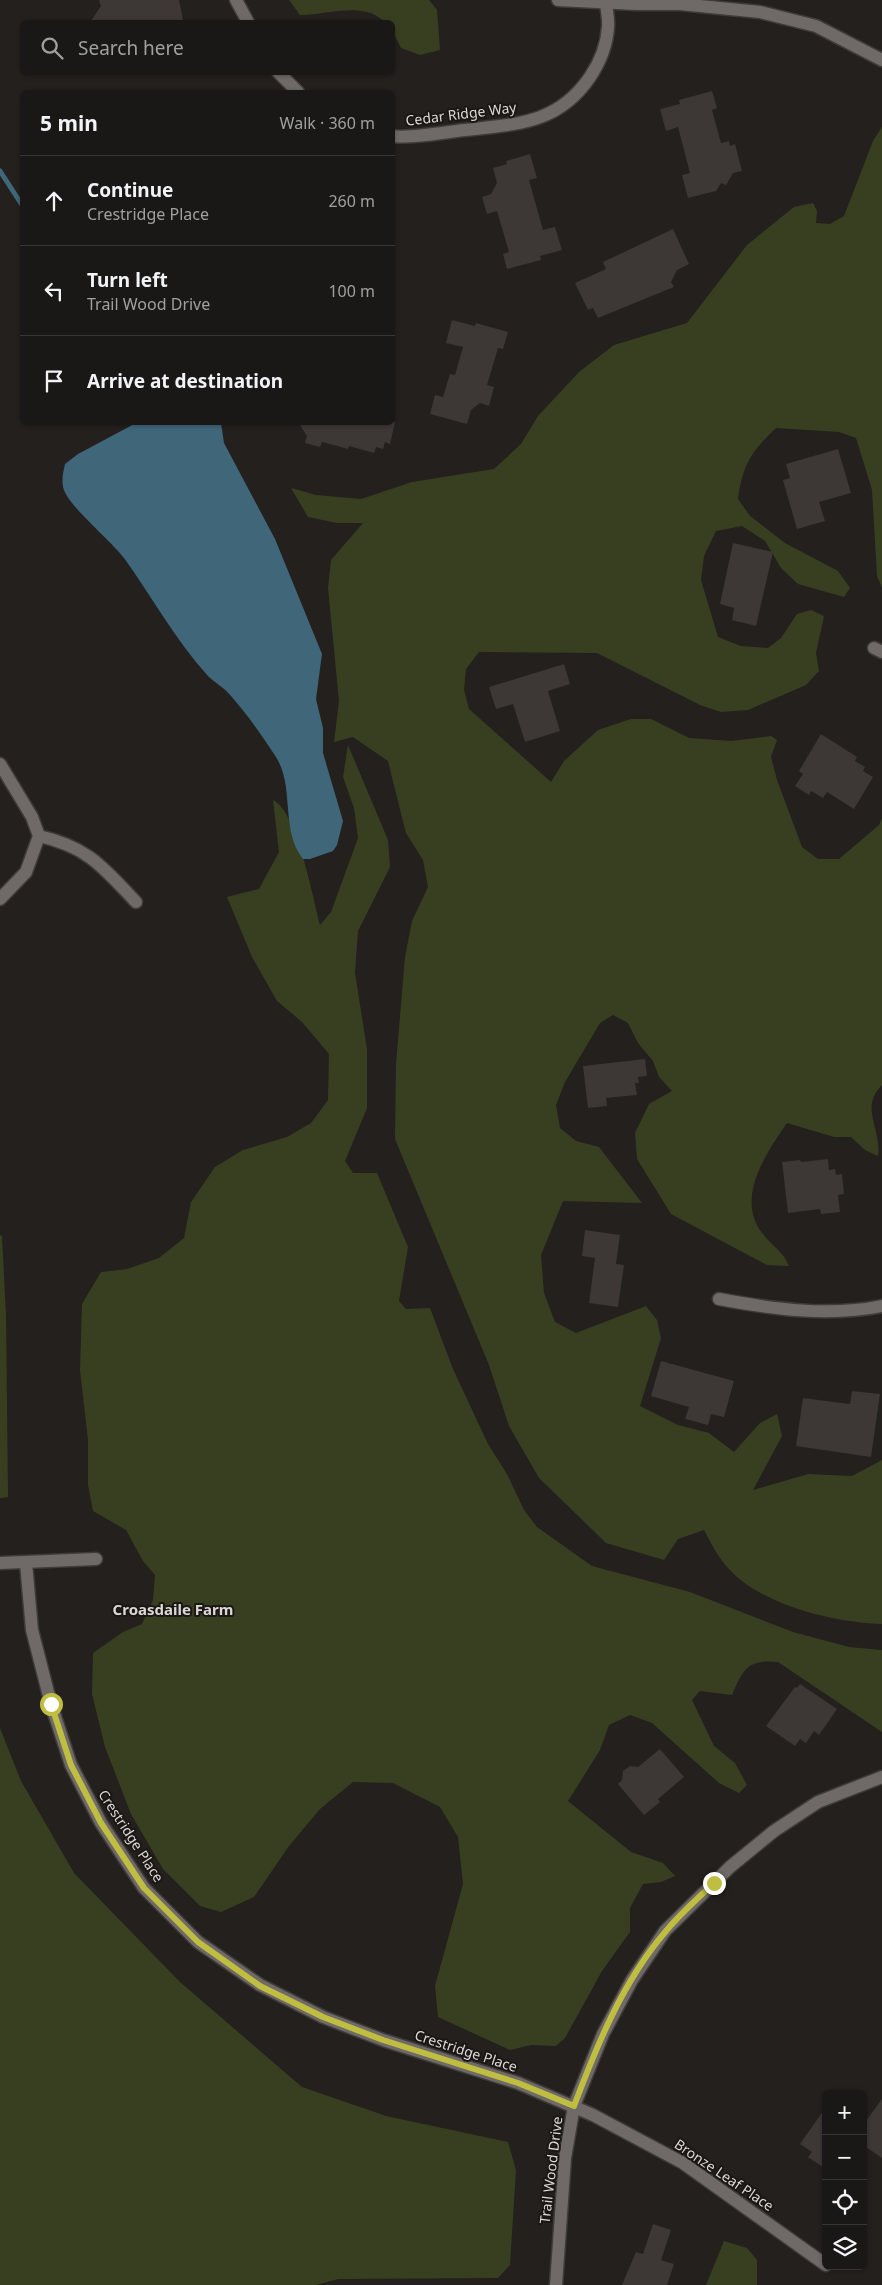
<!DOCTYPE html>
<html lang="en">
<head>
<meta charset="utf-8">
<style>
  body { margin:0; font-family:"Noto Sans",sans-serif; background:#272523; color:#f1f3f6 }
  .controls { position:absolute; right:15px; bottom:15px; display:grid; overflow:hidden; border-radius:8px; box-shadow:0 1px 4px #0004 }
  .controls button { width:45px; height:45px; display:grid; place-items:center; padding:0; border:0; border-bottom:1px solid #383735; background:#1a1816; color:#f1f3f6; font:25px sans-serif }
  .stop { position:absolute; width:15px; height:15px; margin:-11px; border:4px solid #c0be41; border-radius:50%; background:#fff }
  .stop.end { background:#c0be41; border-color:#fff; box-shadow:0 1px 5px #0008 }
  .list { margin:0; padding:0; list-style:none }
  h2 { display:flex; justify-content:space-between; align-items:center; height:65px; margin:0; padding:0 20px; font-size:21px }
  h2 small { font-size:16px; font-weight:400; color:#9fa0a1 }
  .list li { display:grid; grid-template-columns:32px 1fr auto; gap:15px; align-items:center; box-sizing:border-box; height:90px; padding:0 20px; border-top:1px solid #383735 }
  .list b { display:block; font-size:19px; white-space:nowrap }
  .list p { margin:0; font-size:16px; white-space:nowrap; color:#9fa0a1 }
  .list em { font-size:16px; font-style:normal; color:#9fa0a1 }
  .icon { flex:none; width:28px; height:28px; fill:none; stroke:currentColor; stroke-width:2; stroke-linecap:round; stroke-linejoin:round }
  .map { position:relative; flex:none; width:882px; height:2285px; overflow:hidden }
  .search { position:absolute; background:#1a1816; box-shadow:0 1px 4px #0004; left:20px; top:20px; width:375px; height:55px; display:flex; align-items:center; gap:12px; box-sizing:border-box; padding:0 18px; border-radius:8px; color:#9fa0a1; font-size:19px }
  .panel { position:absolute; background:#1a1816; box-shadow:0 1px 4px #0004; left:20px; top:90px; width:375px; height:335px; border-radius:8px }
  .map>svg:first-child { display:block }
  .green { fill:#383f21 }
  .water { fill:#3f6679 }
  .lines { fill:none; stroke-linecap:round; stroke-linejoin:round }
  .stream { stroke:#3f6679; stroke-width:5 }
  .building { fill:#3d3736 }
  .minor-casing { stroke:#3e3b39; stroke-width:15 }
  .minor { stroke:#6f6a67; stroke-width:12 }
  .route { stroke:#c0be41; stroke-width:6 }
  .labels { text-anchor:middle; stroke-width:4; stroke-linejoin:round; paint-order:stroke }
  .street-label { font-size:14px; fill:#dbd8d6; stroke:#1a1714 }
  .neighbourhood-label { font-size:15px; font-weight:bold; fill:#dbd8d6; stroke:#1a1714 }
</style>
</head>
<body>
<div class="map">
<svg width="882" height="2285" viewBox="0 0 882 2285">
  <rect width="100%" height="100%" fill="#23201d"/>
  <g class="green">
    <path d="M289,0H429L437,10L440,50L420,55L401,48L393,32L392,22C380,22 378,14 367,12C345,7 322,15 300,15Z"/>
    <path d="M882,127V588L877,576L872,490L856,438L839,432L776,428C751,452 743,464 738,499L750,516L785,543L838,571L850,588L844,597L798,584L781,568L765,541L742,526L716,531L704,556L701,580L718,637L741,646L768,648L781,638L797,614L811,610L824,616L816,653L819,671L806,685L748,710L721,712L700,705L597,653L479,652L466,669L464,690L469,709L551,782L564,761L598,730L631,719H651L689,738L731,741L771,736L777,740L771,757L777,780L802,847L818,859H839L879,825L882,818V1085C859,1108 882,1129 878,1156L865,1150L851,1137H834L787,1123C767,1152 734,1199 763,1234C772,1246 783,1251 789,1266L767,1265L671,1214L637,1159L635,1133L649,1104L672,1091L659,1077L653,1061L638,1043L628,1023L613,1015L600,1023L565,1082L556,1105L560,1128L576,1141L599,1147L642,1203L563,1201L541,1255L544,1293L555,1322L576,1333L646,1306L657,1320L661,1338L640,1406L678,1425L709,1433L734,1452L760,1423L777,1414L782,1436L753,1490L808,1474L852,1476L882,1460V1624C835,1623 761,1605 729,1569C719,1559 711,1543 704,1530L678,1539L664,1560L606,1543L539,1478L509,1426L489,1365L395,1139L396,1064L405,957L412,921L428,887L423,860L406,833L388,761L353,737L334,742L339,701L328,588L331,560L363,523H337L308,517L291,488L316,495L361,499L412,482L494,469L521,444L538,416L579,372L614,345L687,323L747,245L794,207L813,203L817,211L816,223L830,224L844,216L873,141Z"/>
    <path d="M348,745L388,840L390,867L358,931L355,973L367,1049V1108L345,1161L353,1173H377L408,1247L399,1301L406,1309L430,1308L453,1369L488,1444L507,1474L524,1510L537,1527L592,1566L690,1592L793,1632L849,1647L882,1650V1732L778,1662C748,1659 743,1669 732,1695L700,1691L692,1700L714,1746L735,1763L747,1785L739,1793L719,1783L652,1723L630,1715L609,1725L600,1750L568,1801L631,1852L663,1863L675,1876L661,1882L643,1884L630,1908V1932L602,1971L565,2038L556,2046L531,2045L510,2050L438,2017L435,1986L463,1884L458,1837L440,1807L393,1783L353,1782L320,1809L289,1846L254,1897L221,1912L200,1906L163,1869L131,1814L105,1747L92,1694L93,1653L123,1632L142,1624L153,1600L155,1575L143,1561L126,1530L93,1511L88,1485V1440L80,1370L82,1304L101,1272L127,1269L159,1258L184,1238L191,1202L215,1167L243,1150L287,1137L311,1123L328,1100L329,1054L302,1022L277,1001L252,957L227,897L259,889L279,852L273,800C297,811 313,898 320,925L331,912L358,838L354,808L343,777Z"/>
    <path d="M0,1235L2,1236L6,1316L8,1497L0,1498Z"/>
    <path d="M0,1728L21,1781L74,1873L180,1982L302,2087L386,2116L508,2142L516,2170L510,2265L498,2278L338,2279L316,2285H0Z"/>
    <path d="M724,2241L747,2248L757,2260V2285H706Z"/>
  </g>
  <path class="water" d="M136,423H221L224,443L275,539L322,654L316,699L323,728V753L343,821L337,845L333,851L310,859H303C280,830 295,787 276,757C263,737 247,714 231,696C225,688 215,683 208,676C176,641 152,597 124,558C110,540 70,507 64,490C61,481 63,473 65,464L78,454Z"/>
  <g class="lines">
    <path class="stream" d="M0,171L22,205"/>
  </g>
  <g class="building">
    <path d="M99,0H179L183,20L174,22H90L101,6Z"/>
    <path d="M712,91L717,108L712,110L721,143L729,141L730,146L735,144L742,171L733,173L726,185L721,183L716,191L688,198L682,175L690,173L678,127L666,131L660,109L680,104L679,100Z"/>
    <path d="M530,154L537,178L529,180L543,230L555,227L562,250L540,256L541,260L507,269L503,254L509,252L497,211L487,214L482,197L491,194L497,183L493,168L507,164L506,161Z"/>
    <path d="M673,229L689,264L677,270L671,282L674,287L598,318L593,308L588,310L575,283L606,269L603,262Z"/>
    <path d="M452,320L475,326L476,323L508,332L503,349L498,348L487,385L494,387L489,406L480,403L471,410L467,424L430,414L435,395L443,397L450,374L455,375L463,347L446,343Z"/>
    <path d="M298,422H395L390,444L385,442L383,449L376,447L374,453L349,446L348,449L322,442L320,447L305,443L307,436Z"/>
    <path d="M838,449L851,493L819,502L825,521L797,529L783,480L790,478L786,464Z"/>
    <path d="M733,543L773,552L756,626L732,620L734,608L720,604Z"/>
    <path d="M564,664L570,684L548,691L560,731L525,742L513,704L496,709L489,687Z"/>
    <path d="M821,734L857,757L855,761L865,767L863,771L873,777L854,809L827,792L823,798L811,791L809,795L795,786L803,774L799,771Z"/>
    <path d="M645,1059L647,1076L638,1077L639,1083H635L637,1095L606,1098L607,1106L588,1108L583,1066Z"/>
    <path d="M828,1159L829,1170L835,1169L836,1175L842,1174L844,1194L838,1195L840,1212L821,1214L820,1209L788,1213L782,1162L800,1160L801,1162Z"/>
    <path d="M585,1230L620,1235L616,1264L624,1265L618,1307L589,1303L595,1258L582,1256Z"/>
    <path d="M661,1361L734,1381L724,1417L711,1414L708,1425L685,1419L689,1407L651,1396Z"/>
    <path d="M852,1391L880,1394L871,1457L796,1446L803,1398L850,1404Z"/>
    <path d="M800,1684L837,1709L819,1735L814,1731L806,1743L800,1739L795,1746L766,1726L795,1687L797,1688Z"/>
    <path d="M660,1749L684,1777L658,1799L660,1802L644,1815L618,1784L622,1780L623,1771L630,1766L638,1767Z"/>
    <path d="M882,2099V2158L863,2145V2125Z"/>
    <path d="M826,2107V2169L808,2157L812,2152L800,2144Z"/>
    <path d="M653,2224L671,2230L661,2260L674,2264L667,2285H622L636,2252L643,2254Z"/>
  </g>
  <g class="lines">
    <defs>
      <g id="minor">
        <path d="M236,0L248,22"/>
        <path d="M558,0L636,4H680L760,12L816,26L882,60"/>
        <path d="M278,72L298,92"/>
        <path d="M392,136C410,139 446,132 465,130C517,124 558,124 590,77C600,62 607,45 608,27C609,18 606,9 606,0"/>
        <path d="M874,648L882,652"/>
        <path d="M0,764L32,817L39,836L26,872L0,899"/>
        <path d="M39,836C88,847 103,867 136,902"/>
        <path d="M719,1299C772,1309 829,1317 882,1306"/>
        <path d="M0,1563L96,1559"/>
        <path d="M26,1563L32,1630L51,1704L71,1765L101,1823L144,1888L198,1942L260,1985L323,2017L383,2040L518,2083L593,2115L683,2163L826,2265"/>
        <path d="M556,2285L565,2158L574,2106L603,2034L632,1980L665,1931L730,1867L774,1831L818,1802L882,1777"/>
      </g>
    </defs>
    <use href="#minor" class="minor-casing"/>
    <use href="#minor" class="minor"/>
  </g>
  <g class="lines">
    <path class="route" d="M51,1704L71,1765L101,1823L144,1888L198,1942L260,1986L323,2017L383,2040L518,2083L574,2106C597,2045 623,1981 666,1931C680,1914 698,1898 714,1883"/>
  </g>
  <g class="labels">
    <g class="street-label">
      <text transform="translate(461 114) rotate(-7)" y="5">Cedar Ridge Way</text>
      <text transform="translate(131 1836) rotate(57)" y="5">Crestridge Place</text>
      <text transform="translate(466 2051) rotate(18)" y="5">Crestridge Place</text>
      <text transform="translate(551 2170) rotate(-83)" y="5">Trail Wood Drive</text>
      <text transform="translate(724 2175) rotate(34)" y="5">Bronze Leaf Place</text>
    </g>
    <g class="neighbourhood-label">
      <text x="173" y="1615">Croasdaile Farm</text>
    </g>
  </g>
</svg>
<div class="controls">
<button>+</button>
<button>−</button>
<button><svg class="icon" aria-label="locate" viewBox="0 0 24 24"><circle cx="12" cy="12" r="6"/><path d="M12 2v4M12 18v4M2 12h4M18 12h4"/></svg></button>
<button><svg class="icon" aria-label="layers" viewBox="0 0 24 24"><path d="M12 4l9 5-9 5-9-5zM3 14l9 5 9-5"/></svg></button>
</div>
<div class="stop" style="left:51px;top:1704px"></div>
<div class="stop end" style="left:714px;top:1883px"></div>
<div class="search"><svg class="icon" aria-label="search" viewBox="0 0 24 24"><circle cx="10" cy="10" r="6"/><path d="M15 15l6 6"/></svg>Search here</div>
<section class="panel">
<h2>5 min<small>Walk · 360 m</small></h2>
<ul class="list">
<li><svg class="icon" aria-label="ahead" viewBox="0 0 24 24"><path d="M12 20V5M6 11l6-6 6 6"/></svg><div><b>Continue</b><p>Crestridge Place</p></div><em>260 m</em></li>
<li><svg class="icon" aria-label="left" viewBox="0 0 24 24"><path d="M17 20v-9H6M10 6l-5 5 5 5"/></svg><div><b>Turn left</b><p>Trail Wood Drive</p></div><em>100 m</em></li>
<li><svg class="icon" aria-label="arrive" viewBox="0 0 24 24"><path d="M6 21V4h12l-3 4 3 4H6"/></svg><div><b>Arrive at destination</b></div></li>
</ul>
</section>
</div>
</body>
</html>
